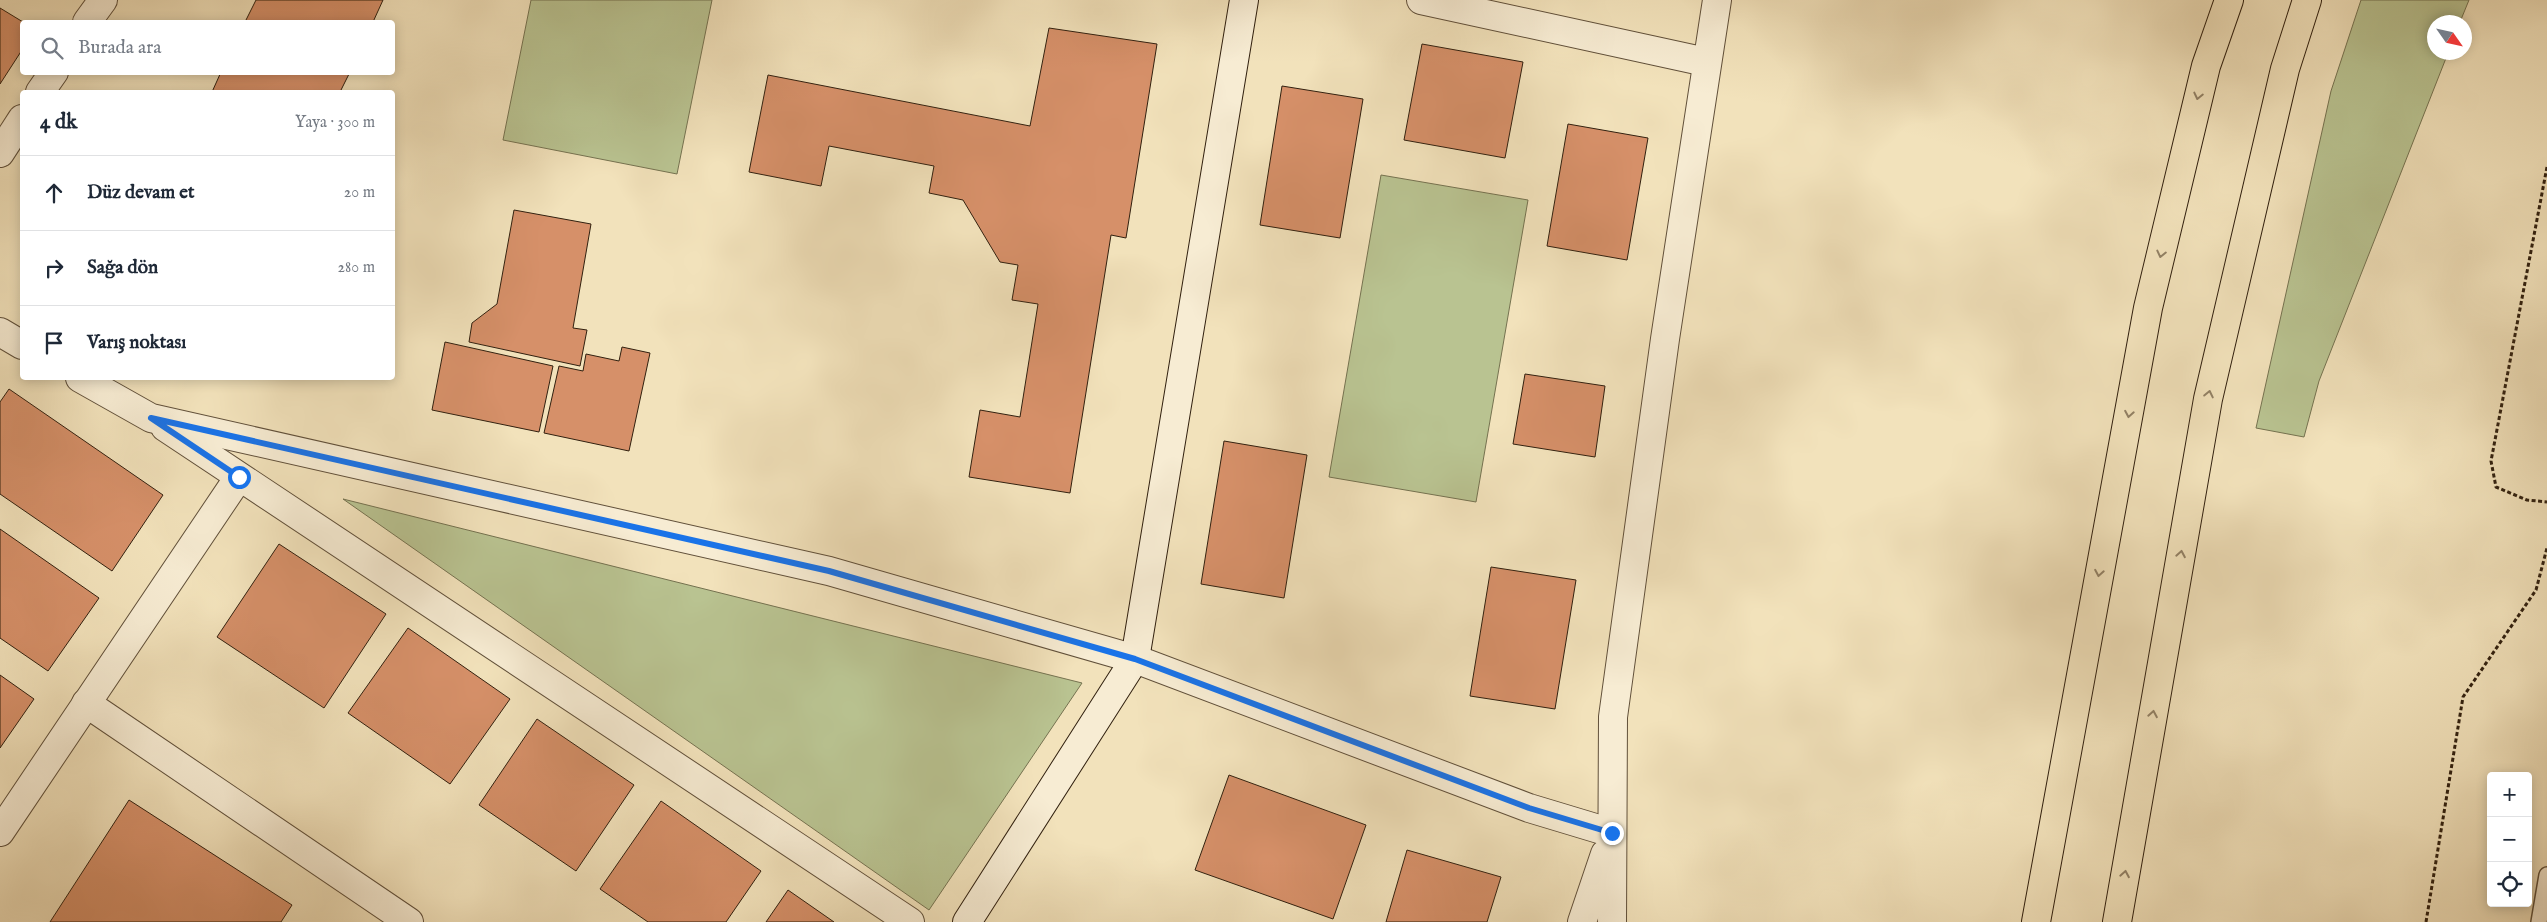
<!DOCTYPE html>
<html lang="tr">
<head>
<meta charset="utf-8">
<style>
  body { margin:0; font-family:"IM FELL English",serif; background:#f2f2f3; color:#1f2937 }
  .controls { position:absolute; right:15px; bottom:15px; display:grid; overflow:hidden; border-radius:5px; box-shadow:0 2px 12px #0003 }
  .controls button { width:45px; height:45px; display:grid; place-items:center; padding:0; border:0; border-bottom:1px solid #e0e1e3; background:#fff; color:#1f2937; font:25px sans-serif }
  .compass { position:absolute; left:2427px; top:15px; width:45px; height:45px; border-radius:50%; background:#fff; box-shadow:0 2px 12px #0003; rotate:124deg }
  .stop { position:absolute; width:15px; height:15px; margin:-11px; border:4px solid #1a73e8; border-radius:50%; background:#fff }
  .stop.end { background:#1a73e8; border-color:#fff; box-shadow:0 1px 5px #0008 }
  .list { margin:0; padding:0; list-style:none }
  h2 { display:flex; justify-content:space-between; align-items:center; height:65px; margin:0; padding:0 20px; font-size:21px }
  h2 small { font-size:16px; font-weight:400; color:#747a83 }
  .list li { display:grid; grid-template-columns:32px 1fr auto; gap:15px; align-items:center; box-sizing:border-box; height:75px; padding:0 20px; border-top:1px solid #e0e1e3 }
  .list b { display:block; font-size:19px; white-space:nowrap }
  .list em { font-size:16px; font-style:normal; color:#747a83 }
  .icon { flex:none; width:28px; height:28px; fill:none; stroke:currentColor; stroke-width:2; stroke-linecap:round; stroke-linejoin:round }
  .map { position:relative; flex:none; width:2547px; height:922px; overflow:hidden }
  .search { position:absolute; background:#fff; box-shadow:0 2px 12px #0003; left:20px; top:20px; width:375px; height:55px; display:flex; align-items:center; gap:12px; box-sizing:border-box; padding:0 18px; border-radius:5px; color:#747a83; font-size:19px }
  .panel { position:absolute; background:#fff; box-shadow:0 2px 12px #0003; left:20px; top:90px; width:375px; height:290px; border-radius:5px }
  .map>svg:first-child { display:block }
  .green { fill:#b9c391; stroke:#757250 }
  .building { fill:#d69069; stroke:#31200f }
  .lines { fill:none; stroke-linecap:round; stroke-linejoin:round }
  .lane-casing { stroke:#61503a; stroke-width:18 }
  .street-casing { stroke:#61503a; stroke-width:30 }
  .secondary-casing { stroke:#31200f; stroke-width:30 }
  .highway-casing { stroke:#31200f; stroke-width:30 }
  .path { stroke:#31200f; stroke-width:3; stroke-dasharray:4 2.5; stroke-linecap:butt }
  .lane { stroke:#f7ecd3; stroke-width:15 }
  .street { stroke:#f7ecd3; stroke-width:28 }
  .secondary { stroke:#f7ecd3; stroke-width:28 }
  .highway { stroke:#f2e2bb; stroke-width:28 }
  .oneway { stroke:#928165 }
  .route { stroke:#1a73e8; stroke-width:6 }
</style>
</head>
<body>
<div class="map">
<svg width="2547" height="922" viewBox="0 0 2547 922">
  <rect width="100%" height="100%" fill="#f2e2bb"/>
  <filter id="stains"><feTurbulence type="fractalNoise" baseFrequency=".004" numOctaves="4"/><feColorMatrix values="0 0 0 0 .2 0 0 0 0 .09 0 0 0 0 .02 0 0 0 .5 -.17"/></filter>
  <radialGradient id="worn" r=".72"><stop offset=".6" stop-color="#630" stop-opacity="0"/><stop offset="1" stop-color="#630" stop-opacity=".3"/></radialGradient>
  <g class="green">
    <path d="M531,0H712L677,174L503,140Z"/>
    <path d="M2361,0H2469L2460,22H2434V52L2448,53L2319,381L2304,437L2256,428L2331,91Z"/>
    <path d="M1381,175L1528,200L1476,502L1329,477Z"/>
    <path d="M343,499L1082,683L929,910Z"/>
  </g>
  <g class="building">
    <path d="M256,0H383L373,22H245Z"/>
    <path d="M0,8L23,22L22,50L0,84Z"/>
    <path d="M1049,28L1157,44L1126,238L1111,235L1070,493L969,477L980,410L1020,417L1038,304L1012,300L1018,265L1000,262L963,200L929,193L934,166L829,146L821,186L749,172L768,75L1030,126Z"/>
    <path d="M1422,44L1523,62L1505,158L1404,140Z"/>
    <path d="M221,72H350L340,92H212Z"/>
    <path d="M1282,86L1363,99L1340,238L1260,225Z"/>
    <path d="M1568,124L1648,138L1627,260L1547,246Z"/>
    <path d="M514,210L591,224L573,328L587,330L580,366L469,342L472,323L497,304Z"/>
    <path d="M445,342L553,366L539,432L432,410Z"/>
    <path d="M622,347L650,353L629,451L544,433L559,366L583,371L586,354L619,361Z"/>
    <path d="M1525,374L1605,386L1595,457L1513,444Z"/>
    <path d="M9,389L163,495L112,571L0,494V402Z"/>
    <path d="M1224,441L1307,455L1284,598L1201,584Z"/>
    <path d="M0,529L99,598L48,671L0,638Z"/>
    <path d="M279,544L386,614L324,708L217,637Z"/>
    <path d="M1491,567L1576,580L1555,709L1470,696Z"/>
    <path d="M408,628L510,699L450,784L348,713Z"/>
    <path d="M0,675L34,699L0,748Z"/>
    <path d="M537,719L634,785L576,871L479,805Z"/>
    <path d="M1229,775L1366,825L1333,919L1195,870Z"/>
    <path d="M129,800L292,905L281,922H50Z"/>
    <path d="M661,801L761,871L726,922H648L600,889Z"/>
    <path d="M1407,850L1501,877L1487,922H1386Z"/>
    <path d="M788,890L834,922H766Z"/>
  </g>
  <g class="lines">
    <defs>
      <path id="lane" d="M2539,922L2547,875"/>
      <g id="street">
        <path d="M1421,0L1706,62"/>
        <path d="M87,22L103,0"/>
        <path d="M40,92L54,72"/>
        <path d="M0,153L22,119"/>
        <path d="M0,332L22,345"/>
        <path d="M80,378L151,418L829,571L1135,659L1529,808L1612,833"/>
        <path d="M165,427L910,922"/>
        <path d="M86,703L409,922"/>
        <path d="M0,832L239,477"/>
        <path d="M1582,922L1605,854"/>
        <path d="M1612,922L1613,717L1665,339L1717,0"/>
      </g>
      <path id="secondary" d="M967,922L1135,659L1244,0"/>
      <g id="highway">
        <path d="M2036,922L2148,308L2206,66L2229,0"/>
        <path d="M2117,922L2208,399L2285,69L2307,0"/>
      </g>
    </defs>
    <use href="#lane" class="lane-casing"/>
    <use href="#street" class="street-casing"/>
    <use href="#secondary" class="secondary-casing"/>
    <use href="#highway" class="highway-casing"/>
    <g class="path">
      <path d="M2547,167L2491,461L2496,487L2527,500L2547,502"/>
      <path d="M2426,922L2463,697L2536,590L2547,548"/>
    </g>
    <use href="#lane" class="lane"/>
    <use href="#street" class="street"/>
    <use href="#secondary" class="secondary"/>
    <use href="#highway" class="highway"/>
  </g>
  <defs><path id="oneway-chevron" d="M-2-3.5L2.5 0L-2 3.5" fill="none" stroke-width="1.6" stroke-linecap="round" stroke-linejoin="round" transform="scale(1.25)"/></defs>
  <g class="oneway">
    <use href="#oneway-chevron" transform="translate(2198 96) rotate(103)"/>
    <use href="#oneway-chevron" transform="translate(2161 254) rotate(103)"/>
    <use href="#oneway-chevron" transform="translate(2209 394) rotate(-78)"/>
    <use href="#oneway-chevron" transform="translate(2129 414) rotate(100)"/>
    <use href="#oneway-chevron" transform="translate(2181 554) rotate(-80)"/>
    <use href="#oneway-chevron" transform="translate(2099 573) rotate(100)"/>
    <use href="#oneway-chevron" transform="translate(2153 714) rotate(-80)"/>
    <use href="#oneway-chevron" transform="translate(2125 874) rotate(-80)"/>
  </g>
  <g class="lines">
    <path class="route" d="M239,477L151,418L829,571L1135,659L1529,808L1612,833"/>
  </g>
  <rect width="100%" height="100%" filter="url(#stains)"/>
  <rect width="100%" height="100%" fill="url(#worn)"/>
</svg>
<div class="controls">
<button>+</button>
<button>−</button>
<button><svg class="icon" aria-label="locate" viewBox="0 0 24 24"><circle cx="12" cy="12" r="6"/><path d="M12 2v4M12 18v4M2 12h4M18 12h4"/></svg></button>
</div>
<svg class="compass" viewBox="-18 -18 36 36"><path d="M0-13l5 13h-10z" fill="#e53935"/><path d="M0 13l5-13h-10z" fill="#747a83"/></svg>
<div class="stop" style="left:239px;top:477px"></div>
<div class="stop end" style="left:1612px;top:833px"></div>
<div class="search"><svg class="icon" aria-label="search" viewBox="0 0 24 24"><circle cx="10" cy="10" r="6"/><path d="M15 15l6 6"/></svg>Burada ara</div>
<section class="panel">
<h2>4 dk<small>Yaya · 300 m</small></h2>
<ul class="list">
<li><svg class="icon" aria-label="ahead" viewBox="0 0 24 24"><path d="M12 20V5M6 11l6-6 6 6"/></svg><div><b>Düz devam et</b></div><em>20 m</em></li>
<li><svg class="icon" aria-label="right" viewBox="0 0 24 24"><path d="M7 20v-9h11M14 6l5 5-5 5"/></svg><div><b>Sağa dön</b></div><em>280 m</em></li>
<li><svg class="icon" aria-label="arrive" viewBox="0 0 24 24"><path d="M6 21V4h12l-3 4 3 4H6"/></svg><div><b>Varış noktası</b></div></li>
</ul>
</section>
</div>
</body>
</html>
